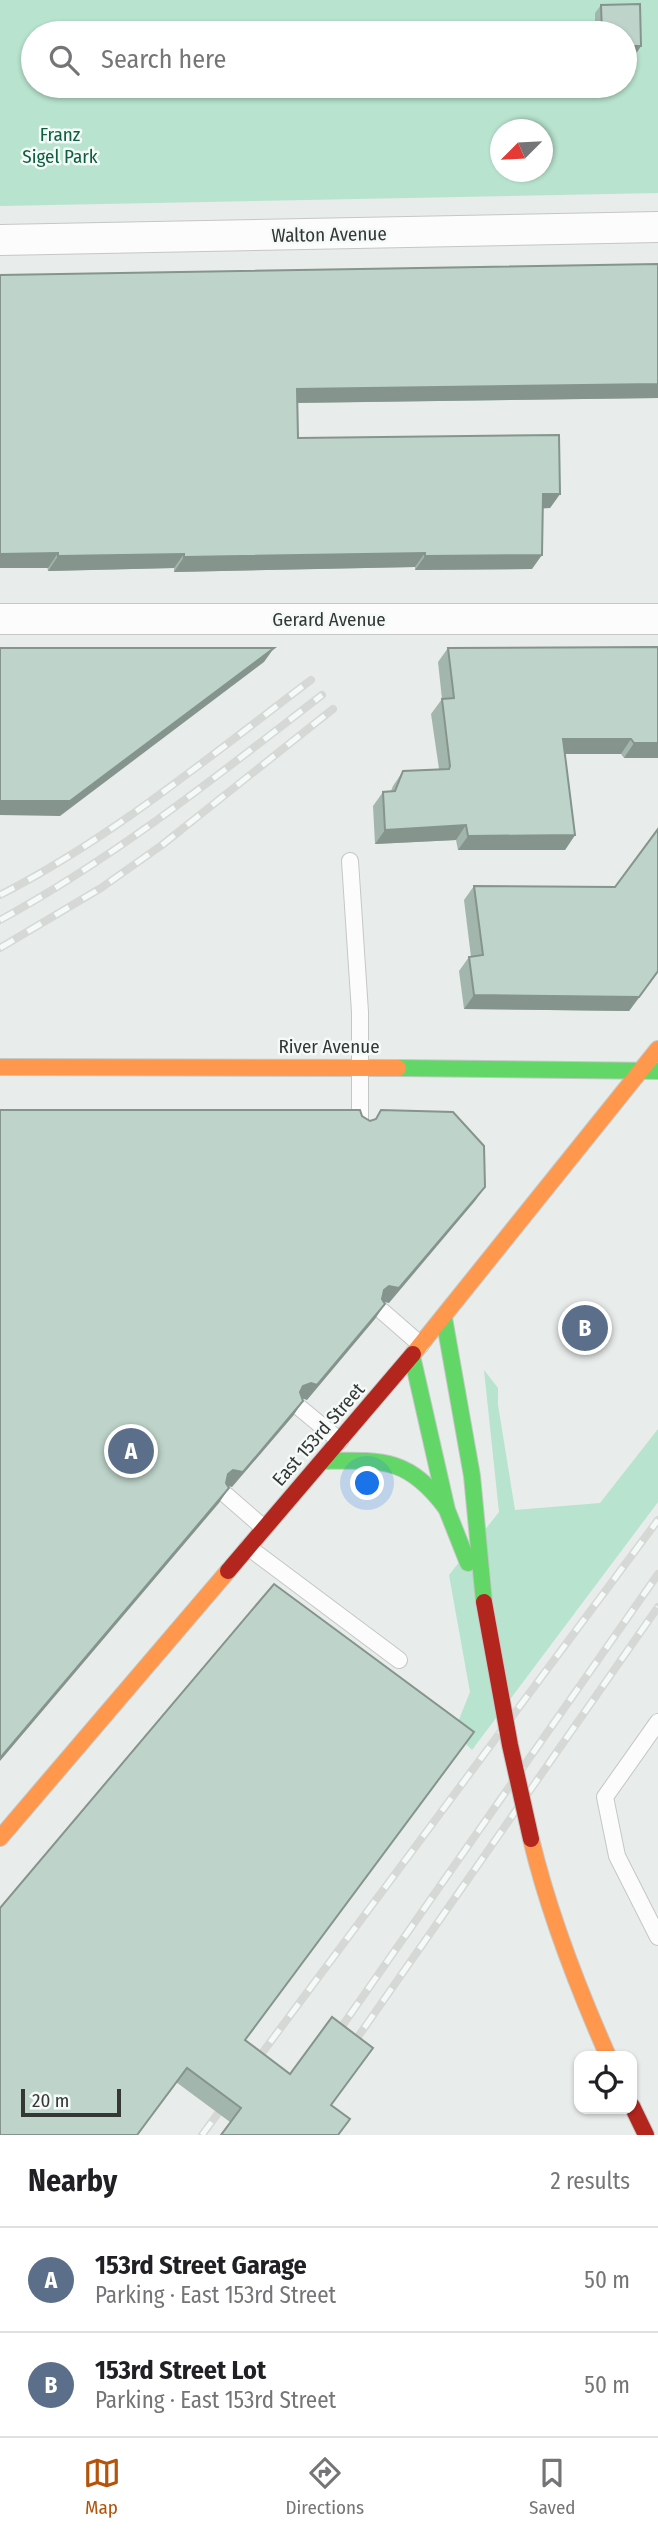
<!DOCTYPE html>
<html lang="en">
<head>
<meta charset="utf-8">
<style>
  body { margin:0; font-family:"Fira Sans Condensed",sans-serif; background:#f2f2f2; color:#202124 }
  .controls { position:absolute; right:21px; bottom:21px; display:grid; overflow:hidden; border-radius:14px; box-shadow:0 2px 5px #0004 }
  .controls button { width:63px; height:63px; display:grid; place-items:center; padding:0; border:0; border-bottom:2px solid #e0e0e0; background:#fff; color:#202124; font:35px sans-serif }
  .compass { position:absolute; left:490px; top:119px; width:63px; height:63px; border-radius:50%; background:#fff; box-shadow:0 2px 5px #0004; rotate:246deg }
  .scale { position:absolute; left:21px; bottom:18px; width:100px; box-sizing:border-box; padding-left:7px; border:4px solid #343735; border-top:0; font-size:19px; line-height:24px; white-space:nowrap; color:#343735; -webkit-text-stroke:5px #f4faf7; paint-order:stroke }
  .you { position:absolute; left:368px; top:1484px; width:24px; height:24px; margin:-18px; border:5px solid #fff; border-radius:50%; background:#1a73e8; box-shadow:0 0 0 10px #1a73e833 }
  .badge { display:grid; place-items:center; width:46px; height:46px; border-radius:50%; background:#b45309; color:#fff; font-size:23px; font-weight:700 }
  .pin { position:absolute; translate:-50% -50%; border:4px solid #fff; box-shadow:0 2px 7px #0006 }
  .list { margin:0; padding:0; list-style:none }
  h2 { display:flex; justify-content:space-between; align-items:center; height:91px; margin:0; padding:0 28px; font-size:30px }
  h2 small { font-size:23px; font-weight:400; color:#757577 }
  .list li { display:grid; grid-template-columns:46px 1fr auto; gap:21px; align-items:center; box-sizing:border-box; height:105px; padding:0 28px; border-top:2px solid #e0e0e0 }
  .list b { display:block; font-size:26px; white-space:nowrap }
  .list p { margin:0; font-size:23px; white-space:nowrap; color:#757577 }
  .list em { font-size:23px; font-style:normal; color:#757577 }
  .icon { flex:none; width:38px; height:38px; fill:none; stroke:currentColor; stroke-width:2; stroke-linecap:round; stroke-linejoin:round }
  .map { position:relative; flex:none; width:658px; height:2135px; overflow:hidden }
  .search { position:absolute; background:#fff; box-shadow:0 2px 5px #0004; left:21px; right:21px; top:21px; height:77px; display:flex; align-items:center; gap:18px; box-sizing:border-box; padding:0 24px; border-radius:38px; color:#757577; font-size:26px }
  .sheet { height:301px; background:#fff }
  nav { display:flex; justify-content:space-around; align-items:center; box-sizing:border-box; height:98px; border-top:2px solid #e0e0e0; background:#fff; font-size:19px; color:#757577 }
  nav a { display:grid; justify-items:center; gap:4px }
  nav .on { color:#b45309 }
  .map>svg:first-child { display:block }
  .green { fill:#b8e3ce; fill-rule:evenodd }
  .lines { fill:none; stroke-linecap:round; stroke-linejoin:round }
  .lane-casing { stroke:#c4c7c5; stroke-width:18 }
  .street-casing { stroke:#c4c7c5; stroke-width:32 }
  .fast-casing { stroke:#c4c7c5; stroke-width:18 }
  .slow-casing { stroke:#c4c7c5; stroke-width:18 }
  .jam-casing { stroke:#c4c7c5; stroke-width:18 }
  .lane { stroke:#fcfcfc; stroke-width:16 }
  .street { stroke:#fcfcfc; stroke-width:30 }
  .fast { stroke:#63d668; stroke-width:16 }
  .slow { stroke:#ff974d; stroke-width:16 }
  .jam { stroke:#b3261e; stroke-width:16 }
  .rail-casing { stroke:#d6d8d6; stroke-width:8 }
  .rail { stroke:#f4faf7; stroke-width:5; stroke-dasharray:16; stroke-linecap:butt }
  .slow-bridge-casing { stroke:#c7c8c8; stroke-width:18; stroke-linecap:butt }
  .jam-bridge-casing { stroke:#c7c8c8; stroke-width:18; stroke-linecap:butt }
  .slow-bridge { stroke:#ff974d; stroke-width:16 }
  .jam-bridge { stroke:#b3261e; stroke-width:16 }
  .wall { fill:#a3b6ae }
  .shaded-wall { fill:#85948d }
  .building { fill:#bed4ca; stroke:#85948d; stroke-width:2 }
  .labels { text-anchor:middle; stroke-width:5; stroke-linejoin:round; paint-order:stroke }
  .park-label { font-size:19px; fill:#0c5f41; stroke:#f4faf7 }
  .street-label { font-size:19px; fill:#343735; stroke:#f4faf7 }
</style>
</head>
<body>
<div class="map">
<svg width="658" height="2135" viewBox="0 0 658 2135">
  <rect width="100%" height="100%" fill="#e8ecea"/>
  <g class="green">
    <path d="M0,0H658V193L0,206ZM33,33H625V86H33ZM500,130H542V172H500Z"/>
    <path d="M484,1370L498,1388V1405L515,1510L600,1503L658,1429V1502L472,1750L454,1732L470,1692L449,1575L499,1512Z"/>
  </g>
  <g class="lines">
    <defs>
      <g id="lane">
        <path d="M350,861L360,1012V1125"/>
        <path d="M382,1311L421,1345"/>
        <path d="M300,1408L340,1441"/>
        <path d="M226,1495L264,1528"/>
        <path d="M248,1547L399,1660"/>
        <path d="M658,1722L605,1797L617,1856L658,1937"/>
      </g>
      <g id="street">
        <path d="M0,240L658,227"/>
        <path d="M0,619H658"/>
      </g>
      <g id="fast">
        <path d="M398,1068L658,1071"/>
        <path d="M444,1318L472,1476L484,1602"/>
        <path d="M412,1356L447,1510L468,1563"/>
        <path d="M323,1461C382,1460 408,1457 446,1508"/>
      </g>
      <g id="slow">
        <path d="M0,1067L398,1068"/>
        <path d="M413,1354L658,1049"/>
        <path d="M0,1838L228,1571"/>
      </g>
      <g id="jam">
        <path d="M228,1571L413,1354"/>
        <path d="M632,2106L646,2135"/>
      </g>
    </defs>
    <use href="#lane" class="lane-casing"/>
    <use href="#street" class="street-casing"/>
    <use href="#fast" class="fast-casing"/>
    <use href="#slow" class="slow-casing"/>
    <use href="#jam" class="jam-casing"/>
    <use href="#lane" class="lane"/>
    <use href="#street" class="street"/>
    <use href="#fast" class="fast"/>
    <use href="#slow" class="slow"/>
    <use href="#jam" class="jam"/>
    <defs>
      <g id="rail">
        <path d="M0,895C112,838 211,755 311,680"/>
        <path d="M0,920C116,857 218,775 322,695"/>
        <path d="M0,948L101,888L162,845L333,709"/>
        <path d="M331,2042L658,1574"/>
        <path d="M346,2054L658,1607"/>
        <path d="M251,2068L658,1520"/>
        <path d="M202,2135L230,2097"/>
      </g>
    </defs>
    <use href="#rail" class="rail-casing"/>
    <use href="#rail" class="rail"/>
    <defs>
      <path id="slow-bridge" d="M531,1839C549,1914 577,1986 608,2056"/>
      <path id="jam-bridge" d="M484,1602L510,1745L531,1839"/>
    </defs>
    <use href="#slow-bridge" class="slow-bridge-casing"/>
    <use href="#jam-bridge" class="jam-bridge-casing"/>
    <use href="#slow-bridge" class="slow-bridge"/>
    <use href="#jam-bridge" class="jam-bridge"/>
  </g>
  <g class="wall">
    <path d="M640,4L641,46L635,55H625V33H595V13L601,5Z"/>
    <path d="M658,264V398L298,403V438L560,494L550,508H543L532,569L415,570V567L174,572V568L48,571L0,275Z"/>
    <path d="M658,647V758H624L621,754H565L575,835L565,850H458L456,840L375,844L373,806L383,792L391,791L393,786L403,771L439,769L431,714L442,699L438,662L448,648Z"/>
    <path d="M474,886L615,887L658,972L629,1011L464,1009L459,971L469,957H471L464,900Z"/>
    <path d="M245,2041L290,2074L363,2062L230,2122L176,2082L0,2135Z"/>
  </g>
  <g class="shaded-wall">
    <path d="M625,46H641L635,55H625Z"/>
    <path d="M658,384V398L287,403L297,389Z"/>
    <path d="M543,494H560L550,508L533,509Z"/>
    <path d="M58,553L48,568H0V554Z"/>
    <path d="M425,553L415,567L174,572L184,557Z"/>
    <path d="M184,554L174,568L48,571L58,556Z"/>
    <path d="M542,555L532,569L415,570L425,556Z"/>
    <path d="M274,648L264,662L60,816L0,815V801Z"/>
    <path d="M563,739H631L621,754H553Z"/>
    <path d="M634,743H658V758H624Z"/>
    <path d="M466,825L456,840L375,844L385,830Z"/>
    <path d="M575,835L565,850H458L468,836Z"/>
    <path d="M658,972L629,1011L464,1009L474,995Z"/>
    <path d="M485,1187L475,1201L389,1303L379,1301L384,1290Z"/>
    <path d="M385,1304L375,1319L307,1400L301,1398L292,1401L303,1386Z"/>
    <path d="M303,1401L293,1416L232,1487L223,1485L228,1474Z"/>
    <path d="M229,1488L219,1503L0,1761V1758Z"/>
  </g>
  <g class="building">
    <path d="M640,4L641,46H625V33H602L601,5Z"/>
    <path d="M658,264V384L297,389L298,438L559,435L560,494H543L542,555L425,556V553L184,557V554L58,556V553L0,554V275Z"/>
    <path d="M658,647V743H634L631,739H563L575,835L468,836L466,825L385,830L383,792L395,791L403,771L449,769L450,766L442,699L454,698L448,648Z"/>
    <path d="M0,648H274L70,801H0Z"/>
    <path d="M658,829V971L639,997L474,995L469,957L483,955L474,886L615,887Z"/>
    <path d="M0,1110H360L362,1116L370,1121L376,1119L381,1110L453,1112L484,1146L485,1187L399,1288L389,1286L384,1290L382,1299L385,1304L317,1385L311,1383L303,1386L300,1392L303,1401L243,1472L233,1470L228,1474L226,1483L229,1488L0,1758Z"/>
    <path d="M274,1584L474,1732L245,2040L290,2074L332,2017L373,2048L331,2105L350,2119L338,2135H221L241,2108L187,2068L137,2135H0V1908Z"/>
  </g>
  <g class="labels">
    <g class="park-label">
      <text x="60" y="141">Franz<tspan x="60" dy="22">Sigel Park</tspan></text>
    </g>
    <g class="street-label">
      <text transform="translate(329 234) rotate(-1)" y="7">Walton Avenue</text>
      <text x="329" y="626">Gerard Avenue</text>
      <text x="329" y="1053">River Avenue</text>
      <text transform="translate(318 1434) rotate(-49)" y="7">East 153rd Street</text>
    </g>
  </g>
</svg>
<div class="controls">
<button><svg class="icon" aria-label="locate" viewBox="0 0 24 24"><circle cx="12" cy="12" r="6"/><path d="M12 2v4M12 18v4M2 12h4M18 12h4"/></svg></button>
</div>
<svg class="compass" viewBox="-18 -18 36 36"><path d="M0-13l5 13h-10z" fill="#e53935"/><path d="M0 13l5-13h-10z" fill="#757577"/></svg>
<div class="scale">20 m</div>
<div class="you"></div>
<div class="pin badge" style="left:131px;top:1451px;background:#5c6f8a">A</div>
<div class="pin badge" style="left:585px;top:1328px;background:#5c6f8a">B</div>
<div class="search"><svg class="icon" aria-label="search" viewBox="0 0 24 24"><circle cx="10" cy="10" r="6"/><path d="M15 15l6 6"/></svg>Search here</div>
</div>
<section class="sheet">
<h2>Nearby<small>2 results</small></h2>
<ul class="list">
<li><span class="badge" style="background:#5c6f8a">A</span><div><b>153rd Street Garage</b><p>Parking · East 153rd Street</p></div><em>50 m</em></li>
<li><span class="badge" style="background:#5c6f8a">B</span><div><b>153rd Street Lot</b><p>Parking · East 153rd Street</p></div><em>50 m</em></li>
</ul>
</section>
<nav>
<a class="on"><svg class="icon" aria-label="map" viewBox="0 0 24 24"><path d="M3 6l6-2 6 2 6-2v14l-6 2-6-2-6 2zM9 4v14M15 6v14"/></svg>Map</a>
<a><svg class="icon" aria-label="directions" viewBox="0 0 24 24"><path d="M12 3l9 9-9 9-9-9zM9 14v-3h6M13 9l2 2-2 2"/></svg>Directions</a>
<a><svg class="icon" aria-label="saved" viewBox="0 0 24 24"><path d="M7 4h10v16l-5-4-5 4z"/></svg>Saved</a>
</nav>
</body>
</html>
